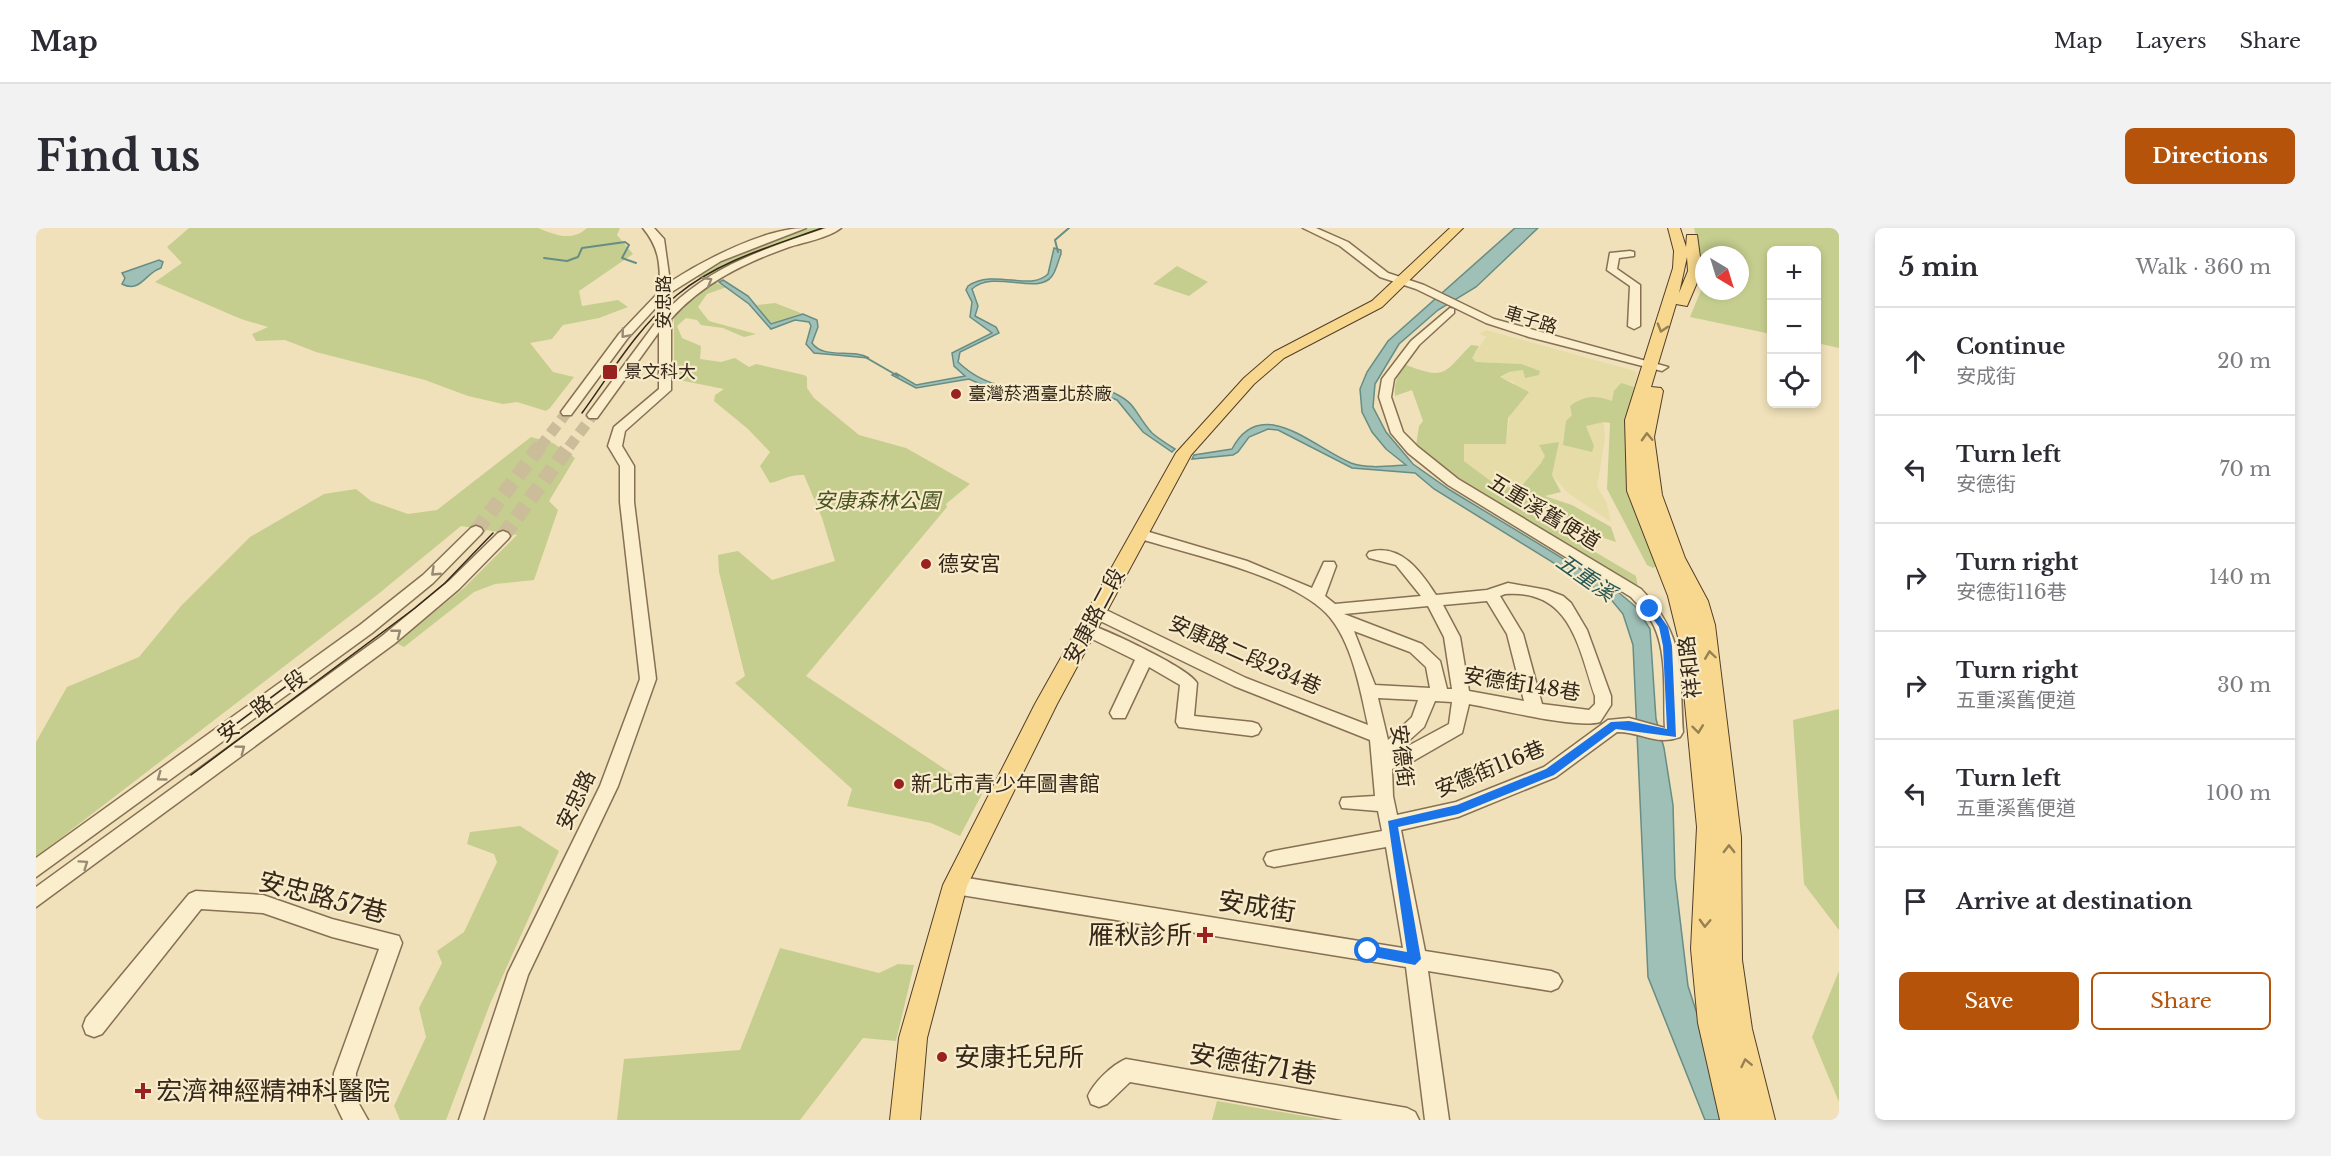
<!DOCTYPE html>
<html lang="en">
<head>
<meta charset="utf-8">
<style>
  body { margin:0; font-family:"Libre Baskerville","Noto Sans TC",serif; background:#f2f2f3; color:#2b2b33 }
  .controls { position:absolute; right:18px; top:18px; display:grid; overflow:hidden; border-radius:9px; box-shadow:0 3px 9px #0003 }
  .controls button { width:54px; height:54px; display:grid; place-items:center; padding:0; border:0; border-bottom:2px solid #e1e1e2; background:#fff; color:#2b2b33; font:30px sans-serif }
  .compass { position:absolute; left:1659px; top:18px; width:54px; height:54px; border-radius:50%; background:#fff; box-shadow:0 3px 9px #0003; rotate:142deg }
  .stop { position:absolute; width:18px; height:18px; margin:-14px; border:4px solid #1a73e8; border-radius:50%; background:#fff }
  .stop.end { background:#1a73e8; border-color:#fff; box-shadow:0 2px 6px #0008 }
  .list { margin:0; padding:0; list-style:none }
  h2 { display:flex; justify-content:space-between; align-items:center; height:78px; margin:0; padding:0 24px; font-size:26px }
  h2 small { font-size:20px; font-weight:400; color:#7c7c81 }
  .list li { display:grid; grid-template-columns:39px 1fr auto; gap:18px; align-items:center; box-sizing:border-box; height:108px; padding:0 24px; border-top:2px solid #e1e1e2 }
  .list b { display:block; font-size:22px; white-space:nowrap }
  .list p { margin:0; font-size:20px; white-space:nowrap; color:#7c7c81 }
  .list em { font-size:20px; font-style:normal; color:#7c7c81 }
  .actions { display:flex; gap:12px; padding:18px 24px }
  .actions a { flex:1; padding:14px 0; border:2px solid #b45309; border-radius:9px; text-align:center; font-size:21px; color:#b45309 }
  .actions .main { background:#b45309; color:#fff }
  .icon { flex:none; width:33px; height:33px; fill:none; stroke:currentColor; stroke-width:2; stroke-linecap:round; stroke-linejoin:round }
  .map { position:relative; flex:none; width:1803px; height:892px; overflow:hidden; border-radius:9px }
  header { display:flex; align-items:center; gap:36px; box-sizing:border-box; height:84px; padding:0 30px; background:#fff; border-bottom:2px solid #e1e1e2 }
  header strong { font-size:28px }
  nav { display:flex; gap:33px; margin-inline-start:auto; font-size:21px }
  .intro { display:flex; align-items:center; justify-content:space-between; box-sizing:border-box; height:144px; padding:0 36px }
  h1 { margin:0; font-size:42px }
  .button { padding:15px 27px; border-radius:9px; background:#b45309; color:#fff; font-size:21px; font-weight:700 }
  main { display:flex; gap:36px; padding:0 36px }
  aside { flex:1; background:#fff; border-radius:9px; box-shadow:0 3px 9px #0003 }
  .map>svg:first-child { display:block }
  .farmland { fill:#e6dca7 }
  .green { fill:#c5ce8e }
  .water { fill:#9fc0b7; stroke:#678d84; stroke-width:1.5 }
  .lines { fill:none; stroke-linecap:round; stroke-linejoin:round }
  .stream { stroke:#678d84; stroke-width:2 }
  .minor-tunnel-far1 { stroke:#cbbc9a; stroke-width:11; stroke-dasharray:11 6; stroke-linecap:butt }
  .minor-tunnel { stroke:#cbbc9a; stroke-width:15; stroke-dasharray:15 8; stroke-linecap:butt }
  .minor-casing { stroke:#877054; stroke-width:3 }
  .major-casing { stroke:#543e29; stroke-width:2 }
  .minor { fill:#faeecd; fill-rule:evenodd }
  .major { fill:#f7d88e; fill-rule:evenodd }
  .tram { stroke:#35271a; stroke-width:1.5 }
  .oneway { stroke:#988a74 }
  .oneway2 { stroke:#968054 }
  .route { fill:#1a73e8 }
  .poi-dot { fill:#992221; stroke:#f7ebca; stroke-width:2 }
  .labels { text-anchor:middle; stroke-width:4.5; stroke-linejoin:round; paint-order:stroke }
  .far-street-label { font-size:18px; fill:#35271a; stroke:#f7ebca }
  .far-poi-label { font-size:18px; fill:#35271a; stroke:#f7ebca; text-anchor:start }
  .park-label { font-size:21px; font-style:italic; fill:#45531f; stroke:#f7ebca }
  .street-label { font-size:21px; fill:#35271a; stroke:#f7ebca }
  .poi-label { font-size:21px; fill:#35271a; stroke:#f7ebca; text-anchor:start }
  .water-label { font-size:22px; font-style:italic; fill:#285654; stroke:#f7ebca }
  .near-street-label { font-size:26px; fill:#35271a; stroke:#f7ebca }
  .near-poi-label { font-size:26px; fill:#35271a; stroke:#f7ebca; text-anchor:start }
</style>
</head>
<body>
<header>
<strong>Map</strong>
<nav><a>Map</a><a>Layers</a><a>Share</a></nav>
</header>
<div class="intro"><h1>Find us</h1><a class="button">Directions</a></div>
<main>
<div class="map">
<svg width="1803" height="892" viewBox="0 0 1803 892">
  <rect width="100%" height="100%" fill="#f0e1ba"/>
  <path class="farmland" d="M1450,102L1599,143L1601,147L1598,159L1585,156L1576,174L1562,169L1535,178L1558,218L1550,198L1568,194L1569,211L1561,258L1571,276L1575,294L1532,265L1516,247L1522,214L1483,261L1460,257L1428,233L1427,216H1470L1478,154L1464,150L1473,144L1487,142L1489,150L1485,136L1440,134L1436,130L1450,109L1443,106Z"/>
  <g class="green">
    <path d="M153,0H502C519,7 536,14 551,0H584L581,7L597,26L543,63L546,78L582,72L592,79L563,90L527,97L516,111L494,115L517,144L538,149L514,180L510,183L481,174L467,176L432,168L389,152L280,124L249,112L220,113L216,106L232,99L205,91L119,54L146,35L131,19Z"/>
    <path d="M774,0H792L700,35L668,51L658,48L692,31Z"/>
    <path d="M1658,0H1803V120L1781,115L1780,22H1736L1735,106L1654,89L1668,55V63H1704V27H1668V37Z"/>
    <path d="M1141,38L1172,54L1153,68L1117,56Z"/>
    <path d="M677,54L691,59L671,66L662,79L673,93L720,106L708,109L687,100L665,97L661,92L650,90L641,98L646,110L665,118L664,131L685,134L699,130L713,139L720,136L768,147L771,149V160L778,170L823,207L870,220L934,256L910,276L911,279L770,448L946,566L924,608L895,595L811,578L816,561L699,455L709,448L683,344L682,327L702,323L736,352L799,333L786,290L768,247C754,246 747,252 734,255L724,238L734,224L712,201L678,173L679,167L688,161L643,152L638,148V90L660,67Z"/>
    <path d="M739,75L770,87L735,96L721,77Z"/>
    <path d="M1435,117L1443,118L1436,130L1440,134L1485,136L1504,143L1503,147L1489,150L1487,142L1473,144L1464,149L1493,164L1472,190L1470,216H1428V233L1460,257L1483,261L1505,235L1509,228L1503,217L1523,214L1516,247L1525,264L1509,268L1536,277L1575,299L1580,314L1530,297L1481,275L1479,277L1600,348L1602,360L1423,252L1380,218L1383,198L1387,193L1376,162L1359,168C1358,155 1361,147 1370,137C1410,152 1407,146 1435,117Z"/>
    <path d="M1585,155L1598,159L1589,214L1593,249L1621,338L1617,340L1611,337L1571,261L1574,195L1568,194L1550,198L1558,218L1556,224L1527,217L1530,193L1536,187L1534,178C1549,167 1559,167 1576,173L1578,163Z"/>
    <path d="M495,209L517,215L539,230L513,273L522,282L498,352L459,356L438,364L368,419L360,415L428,360L481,307L425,298L341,367L0,629V514L31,459L103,429L145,378L214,309L288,266L320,261L335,273L372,286L401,282Z"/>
    <path d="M1803,481V702L1768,656L1757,492Z"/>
    <path d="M484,598L523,623L454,776L410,892H364L358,878L390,809L383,780L406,735L401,723L428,704L461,634L458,626L431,616L434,604Z"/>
    <path d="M744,720L843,745L862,736L878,737L860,813L827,810L764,892H581L588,831L704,822Z"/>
    <path d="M1803,743V874L1776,809Z"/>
    <path d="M1181,873L1286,891L1289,892H1176Z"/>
  </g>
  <g class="water">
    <path d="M1479,0H1502L1440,59L1402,82L1363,116L1339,156L1337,179L1350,204L1377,236L1414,262L1582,364L1600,379L1614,401L1620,491L1628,520L1637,577L1639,649L1652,758L1664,795L1710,892H1669L1612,749L1597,417L1587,386L1573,369L1398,261L1379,245L1316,240L1242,202L1232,201L1213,209L1202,224L1197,227L1156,231L1158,227L1196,221C1225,165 1278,220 1315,235C1331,241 1353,238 1370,237L1350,221L1336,204L1326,184L1324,161L1331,144L1352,113Z"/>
    <path d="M1018,20L1025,22V26C1022,33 1020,43 1016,48C1002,68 958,41 936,61L942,78L939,88L960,99L963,105L924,124L922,134C954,165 993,163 1034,160C1047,159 1058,158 1071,162C1102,174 1097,184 1116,205C1123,211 1131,216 1139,221L1136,224L1107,204L1081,172L1060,164H1016L988,168L956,161L933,151L880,160L856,147L860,145L880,157L929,148L918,138L916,125L956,105L934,89L936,74L930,62L932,58C958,40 994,64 1012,46Z"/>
    <path d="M123,32L127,34L125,40C110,44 104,66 86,56L89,50L86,45Z"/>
    <path d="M687,52L712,68L735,96L767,86L781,92L782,99L776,115C788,132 816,120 833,130L778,125L770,116L775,98L773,94L759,92L735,101L713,76L683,54Z"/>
  </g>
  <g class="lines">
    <g class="stream">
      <path d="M1022,24L1019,12L1033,0"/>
      <path d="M508,30L531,33L542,29L546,20L589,14L593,17L586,30L600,35"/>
      <path d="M829,129L862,148"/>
    </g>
    <g class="minor-tunnel-far1">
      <path d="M504,219L531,184"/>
      <path d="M533,219L557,187"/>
    </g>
    <g class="minor-tunnel">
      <path d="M440,303L505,217"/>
      <path d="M467,308L534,217"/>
    </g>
    <defs>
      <g id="minor">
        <path d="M607,0H618L628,11L634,54C668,32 729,0 770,0L685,33L634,65L635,78C679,36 734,19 790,0H805C792,10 769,14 753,19C708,35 667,55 635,91V162L589,203L586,218L598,238V274L620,451L582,558L492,747L447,892H423L472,745L564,558L604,451L584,274V238L572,218L578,199L623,161V104L561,190H553L551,187L623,90L624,75L591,111L535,187H527L525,184L583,106L624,63C624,36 624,21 607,0Z"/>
        <path d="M1267,0H1280L1312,14L1352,45L1388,57L1458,91L1632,139L1626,143L1493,109L1450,95L1380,61L1344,49L1304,18Z"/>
        <path d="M1594,23L1598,24V28L1583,30L1581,41L1604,57V98L1598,101L1592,98L1594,58L1571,42L1574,25Z"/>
        <path d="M1414,80L1418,81V85L1383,117L1358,151L1355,169L1367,204L1382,219L1422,251L1605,361C1651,410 1643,442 1647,504L1644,509C1620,518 1606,504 1581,504L1520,549L1422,589L1365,602L1389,723L1515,743L1522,746L1526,753L1522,760L1515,763L1392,743L1413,892H1389L1370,739L919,666L912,663L909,657L912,651L919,648L1367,720L1350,619L1238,639L1231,637L1228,631L1231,625L1238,623L1346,603L1342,583L1306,580L1304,575L1306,570L1339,568L1334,512L1198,458L1054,388L1052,384L1054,380H1066L1210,450L1332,497C1324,461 1316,412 1290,385C1251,346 1151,326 1098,309L1096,306L1098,303L1103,301L1211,333L1276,360L1288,334H1298L1300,338L1289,368L1299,376L1385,368L1360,337L1333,330L1331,327L1333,324C1365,315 1385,344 1400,367L1451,362L1472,355L1511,362L1527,368L1535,375L1551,402L1575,468V477L1564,494C1541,501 1461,481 1433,476L1426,505L1379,532L1356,541L1357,568L1361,587L1420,574L1508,539L1572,492L1593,490L1629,500C1627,468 1632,428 1618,398C1613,387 1603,378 1595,369L1412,257L1372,225L1355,205L1343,169L1346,151L1375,113ZM1469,366C1535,361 1542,418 1559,468V476L1553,482L1506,476L1487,406L1464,368ZM1451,373L1471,406L1488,473L1433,463L1424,409L1407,377ZM1392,378L1408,409L1416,461H1411L1404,433L1386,416L1308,386ZM1318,403L1374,424L1390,439L1394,460L1339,457ZM1342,470L1382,472L1376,489L1352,512ZM1399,473L1416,474L1413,496L1359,525L1388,499Z"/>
        <path d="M440,298L445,300L447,303L445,306L397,355L336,405L0,649V630L324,397L387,347L435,300Z"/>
        <path d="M467,303L472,305L474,308L472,311L423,361L358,416L0,679V659L346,408L413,353L462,305Z"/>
        <path d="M1052,396C1071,402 1153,440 1161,455L1158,488L1216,494L1222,496L1225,501L1222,506L1216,508L1143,499L1140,494L1144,457L1113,439L1089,490H1077L1074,485L1099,432L1046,406L1044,402L1046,398Z"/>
        <path d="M160,663L227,667L296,691L363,708L366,715L320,845L319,869L332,892H307L297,871L298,845L343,721L296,709L227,685L165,681L66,806L58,809L50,806L47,798L50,790L153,666Z"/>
        <path d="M1090,831L1371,880L1379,884L1383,892H1307L1094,854L1071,876L1063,879L1055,876L1052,868C1058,854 1076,837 1090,831Z"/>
      </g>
      <g id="major">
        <path d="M1414,0H1427L1346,79L1248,130L1218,156L1155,227L1021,476L931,658L891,810L884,892H854L863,810L907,657L999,476L1140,225L1208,150L1238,124L1336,73Z"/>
        <path d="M1632,0H1644L1650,19L1651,7H1661L1666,43L1651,78L1640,76L1615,159L1625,160L1627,163L1618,209L1626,267L1649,330L1672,373L1679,397L1705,609L1706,732L1716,801L1739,892H1684L1662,795L1655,721L1661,599L1643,413L1632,368L1591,263L1589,192L1637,40L1638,23ZM1651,29L1652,43L1643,65Z"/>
      </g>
    </defs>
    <use href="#minor" class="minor-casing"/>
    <use href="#major" class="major-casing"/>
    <use href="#minor" class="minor"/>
    <use href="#major" class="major"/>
    <g class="tram">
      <path d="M546,185C575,145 602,99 641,67C682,33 736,18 786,0"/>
      <path d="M155,547L379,380L409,355L457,305"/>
    </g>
  </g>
  <defs><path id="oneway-chevron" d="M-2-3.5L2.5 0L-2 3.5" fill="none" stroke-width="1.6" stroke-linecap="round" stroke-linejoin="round" transform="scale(1.5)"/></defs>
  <g class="oneway">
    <use href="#oneway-chevron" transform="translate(672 53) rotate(-31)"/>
    <use href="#oneway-chevron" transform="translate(589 106) rotate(130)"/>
    <use href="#oneway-chevron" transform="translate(399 344) rotate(137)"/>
    <use href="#oneway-chevron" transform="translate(361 405) rotate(-38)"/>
    <use href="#oneway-chevron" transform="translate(205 521) rotate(-37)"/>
    <use href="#oneway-chevron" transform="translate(125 549) rotate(144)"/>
    <use href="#oneway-chevron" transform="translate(48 636) rotate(-35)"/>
  </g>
  <g class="oneway2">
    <use href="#oneway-chevron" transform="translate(1626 100) rotate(107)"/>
    <use href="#oneway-chevron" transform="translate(1611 209) rotate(-92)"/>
    <use href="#oneway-chevron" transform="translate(1674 427) rotate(-98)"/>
    <use href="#oneway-chevron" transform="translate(1662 501) rotate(83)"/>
    <use href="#oneway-chevron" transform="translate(1693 621) rotate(-90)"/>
    <use href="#oneway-chevron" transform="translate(1669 695) rotate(92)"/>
    <use href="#oneway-chevron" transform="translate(1710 835) rotate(-102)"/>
  </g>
  <path class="route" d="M1611,378H1617L1632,399L1636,418L1640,509L1580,501L1518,547L1422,586L1362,599L1385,731L1379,737L1328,727L1326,723L1332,717L1371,724L1352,593L1421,577L1510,541L1575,494L1593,493L1631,501L1627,418L1623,399L1610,381Z"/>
  <g class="poi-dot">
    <rect x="566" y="136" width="16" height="16" rx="3"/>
    <circle cx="920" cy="166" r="6"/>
    <circle cx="890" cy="336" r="6"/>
    <circle cx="863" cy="556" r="6"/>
    <path d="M1166 698h6v6h6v6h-6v6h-6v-6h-6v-6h6z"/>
    <circle cx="906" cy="829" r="6"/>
    <path d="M104 854h6v6h6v6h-6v6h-6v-6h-6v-6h6z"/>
  </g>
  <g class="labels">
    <g class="far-street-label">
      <text transform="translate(628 74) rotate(-90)" y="6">安忠路</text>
      <text transform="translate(1495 92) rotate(17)" y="6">車子路</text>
    </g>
    <g class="far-poi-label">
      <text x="588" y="150">景文科大</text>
      <text x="932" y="172">臺灣菸酒臺北菸廠</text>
    </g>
    <g class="park-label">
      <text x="841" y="280">安康森林公園</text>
    </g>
    <g class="street-label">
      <text transform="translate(1508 284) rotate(31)" y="7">五重溪舊便道</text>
      <text transform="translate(1058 388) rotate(-62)" y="7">安康路二段</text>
      <text transform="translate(1209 427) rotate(24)" y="7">安康路二段234巷</text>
      <text transform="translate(1654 439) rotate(-97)" y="7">祥和路</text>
      <text transform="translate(1486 456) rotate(9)" y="7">安德街148巷</text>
      <text transform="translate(226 478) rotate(-37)" y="7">安一路一段</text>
      <text transform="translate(1366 528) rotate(83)" y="7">安德街</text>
      <text transform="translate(1454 541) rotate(-22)" y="7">安德街116巷</text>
      <text transform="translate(540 572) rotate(-65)" y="7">安忠路</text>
    </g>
    <g class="poi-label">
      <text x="902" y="343">德安宮</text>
      <text x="875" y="563">新北市青少年圖書館</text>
    </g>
    <g class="water-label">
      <text transform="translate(1550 349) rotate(35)" y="8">五重溪</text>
    </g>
    <g class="near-street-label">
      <text transform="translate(287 669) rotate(15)" y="9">安忠路57巷</text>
      <text transform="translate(1221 678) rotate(9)" y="9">安成街</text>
      <text transform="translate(1217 836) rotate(10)" y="9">安德街71巷</text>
    </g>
    <g class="near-poi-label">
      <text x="1156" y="716" text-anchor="end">雁秋診所</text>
      <text x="918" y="838">安康托兒所</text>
      <text x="120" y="872">宏濟神經精神科醫院</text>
    </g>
  </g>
</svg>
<div class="controls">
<button>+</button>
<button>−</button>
<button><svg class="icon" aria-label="locate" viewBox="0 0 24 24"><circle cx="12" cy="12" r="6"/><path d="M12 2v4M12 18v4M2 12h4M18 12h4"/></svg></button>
</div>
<svg class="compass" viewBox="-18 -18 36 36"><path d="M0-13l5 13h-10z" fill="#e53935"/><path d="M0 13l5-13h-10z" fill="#7c7c81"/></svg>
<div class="stop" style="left:1332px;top:723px"></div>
<div class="stop end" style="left:1614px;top:381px"></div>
</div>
<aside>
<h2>5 min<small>Walk · 360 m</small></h2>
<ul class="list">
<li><svg class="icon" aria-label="ahead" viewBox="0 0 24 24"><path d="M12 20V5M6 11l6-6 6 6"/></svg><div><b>Continue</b><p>安成街</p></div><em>20 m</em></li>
<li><svg class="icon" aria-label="left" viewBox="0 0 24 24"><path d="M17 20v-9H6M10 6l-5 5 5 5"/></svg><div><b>Turn left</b><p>安德街</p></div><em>70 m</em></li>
<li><svg class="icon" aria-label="right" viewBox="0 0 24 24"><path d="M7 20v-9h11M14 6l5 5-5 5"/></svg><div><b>Turn right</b><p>安德街116巷</p></div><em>140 m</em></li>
<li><svg class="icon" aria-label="right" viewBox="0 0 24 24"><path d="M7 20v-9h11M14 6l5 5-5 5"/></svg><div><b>Turn right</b><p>五重溪舊便道</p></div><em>30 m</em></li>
<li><svg class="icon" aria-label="left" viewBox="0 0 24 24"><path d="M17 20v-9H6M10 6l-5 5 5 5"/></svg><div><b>Turn left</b><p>五重溪舊便道</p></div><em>100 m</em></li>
<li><svg class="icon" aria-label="arrive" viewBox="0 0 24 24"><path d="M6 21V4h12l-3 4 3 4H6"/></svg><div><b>Arrive at destination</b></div></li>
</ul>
<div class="actions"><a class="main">Save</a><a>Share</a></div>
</aside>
</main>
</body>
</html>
